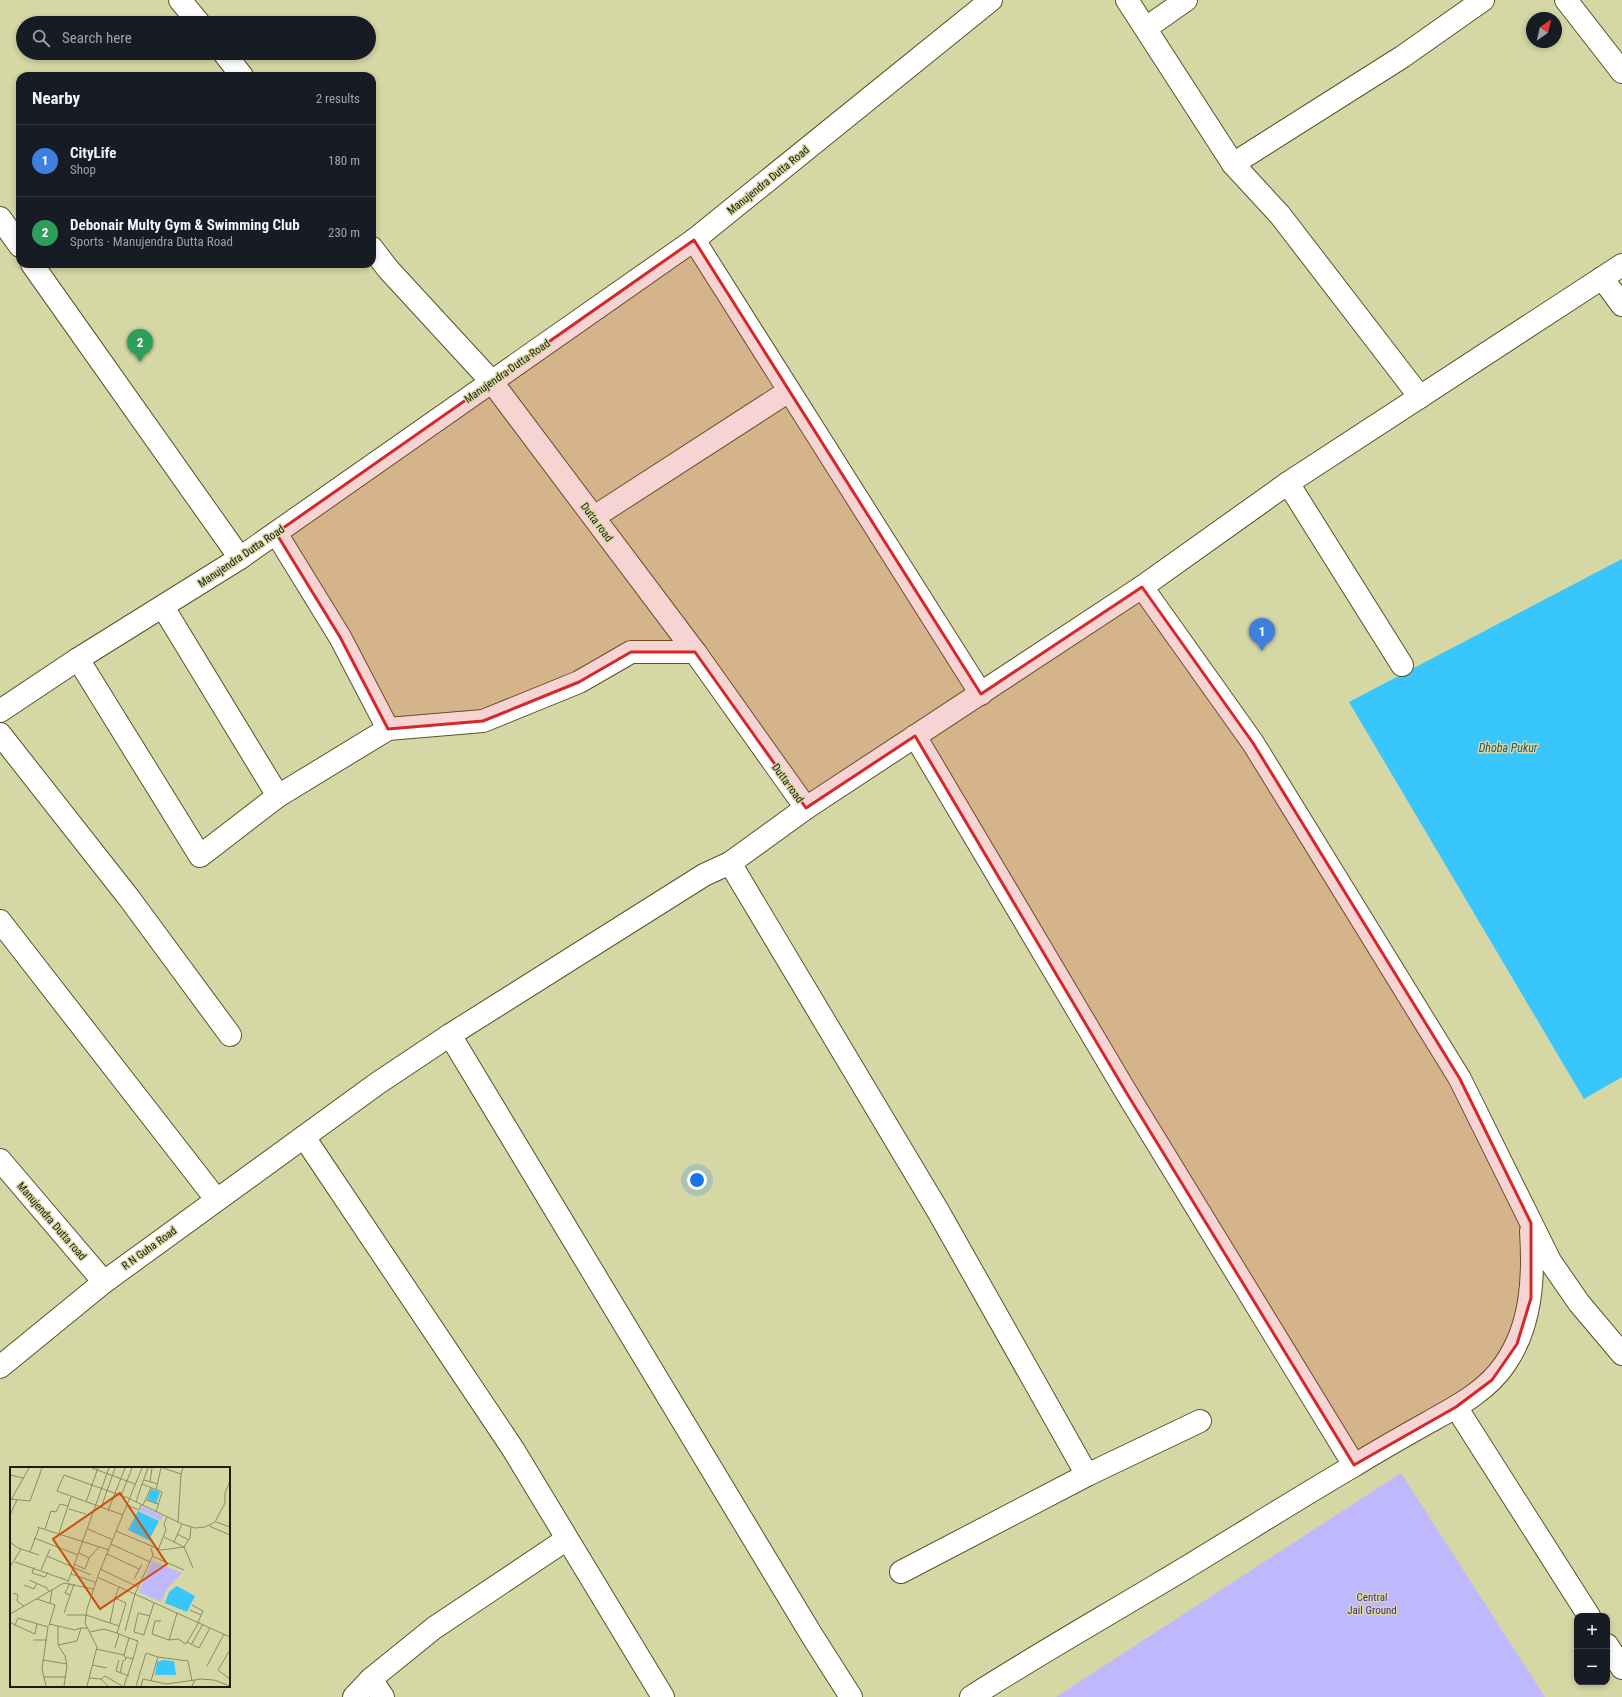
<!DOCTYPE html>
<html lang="en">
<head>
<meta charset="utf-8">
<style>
  body { margin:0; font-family:"Roboto Condensed",sans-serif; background:#242831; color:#f1f3f6 }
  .controls { position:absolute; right:12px; bottom:12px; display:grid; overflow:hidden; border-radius:8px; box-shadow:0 2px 6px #0003 }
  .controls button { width:36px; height:36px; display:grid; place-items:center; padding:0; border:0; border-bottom:1px solid #363941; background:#171b24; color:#f1f3f6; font:20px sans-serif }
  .compass { position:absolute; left:1526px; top:12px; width:36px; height:36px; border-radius:50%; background:#171b24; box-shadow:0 2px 6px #0003; rotate:34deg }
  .you { position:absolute; left:697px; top:1180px; width:14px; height:14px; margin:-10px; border:3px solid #fff; border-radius:50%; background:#1a73e8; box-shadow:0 0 0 6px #1a73e833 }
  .badge { display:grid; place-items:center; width:26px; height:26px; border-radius:50%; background:#db2777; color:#fff; font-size:13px; font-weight:700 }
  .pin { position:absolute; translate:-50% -33px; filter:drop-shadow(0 1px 2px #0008) }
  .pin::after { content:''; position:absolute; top:21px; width:14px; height:12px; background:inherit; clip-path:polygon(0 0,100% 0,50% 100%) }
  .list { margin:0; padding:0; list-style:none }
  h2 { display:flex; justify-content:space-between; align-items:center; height:52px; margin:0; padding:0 16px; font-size:17px }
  h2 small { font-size:13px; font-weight:400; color:#9ea1a6 }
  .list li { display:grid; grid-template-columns:26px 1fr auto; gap:12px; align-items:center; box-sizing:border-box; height:72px; padding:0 16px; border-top:1px solid #363941 }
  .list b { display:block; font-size:15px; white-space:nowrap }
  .list p { margin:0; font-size:13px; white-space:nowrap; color:#9ea1a6 }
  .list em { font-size:13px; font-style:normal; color:#9ea1a6 }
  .icon { flex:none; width:22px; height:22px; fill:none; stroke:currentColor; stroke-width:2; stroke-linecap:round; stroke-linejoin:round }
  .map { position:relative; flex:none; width:1622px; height:1697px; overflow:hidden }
  .search { position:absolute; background:#171b24; box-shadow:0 2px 6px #0003; left:16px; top:16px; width:360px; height:44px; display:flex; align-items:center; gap:10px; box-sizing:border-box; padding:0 14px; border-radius:22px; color:#9ea1a6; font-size:15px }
  .panel { position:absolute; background:#171b24; box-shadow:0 2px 6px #0003; left:16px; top:72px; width:360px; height:196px; border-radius:12px }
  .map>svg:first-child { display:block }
  .green { fill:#bfb8fc }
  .water { fill:#39c6fc }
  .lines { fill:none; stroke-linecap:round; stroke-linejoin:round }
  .minor-casing { stroke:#555528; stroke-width:24 }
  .minor { stroke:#fff; stroke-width:22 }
  .marked { fill:#d62828; fill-opacity:0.2; stroke:#d62828; stroke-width:3; stroke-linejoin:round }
  .labels { text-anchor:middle; stroke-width:3; stroke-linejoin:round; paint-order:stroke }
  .street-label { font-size:11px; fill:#1c1c09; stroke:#d5d7a5 }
  .park-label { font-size:11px; fill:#492a98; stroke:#d5d7a5 }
  .water-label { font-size:12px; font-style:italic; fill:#245970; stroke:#d5d7a5 }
  .inset-road { fill:none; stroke:#8b8c67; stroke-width:1 }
  .view { fill:#c9500c; fill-opacity:0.15; stroke:#c9500c; stroke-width:2 }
  .inset-edge { fill:none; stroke:#1c1c09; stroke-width:2 }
</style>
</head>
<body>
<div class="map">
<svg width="1622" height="1697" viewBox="0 0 1622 1697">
  <rect width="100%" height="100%" fill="#d5d7a5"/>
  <path class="green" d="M1401,1473L1545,1697H1056Z"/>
  <path class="water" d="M1622,559V1077L1584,1099L1349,702Z"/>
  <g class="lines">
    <defs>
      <g id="minor">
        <path d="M180,0L199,23"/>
        <path d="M1127,0L1233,164L1280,215L1420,397"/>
        <path d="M1566,0L1622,72"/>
        <path d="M1146,28L1186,0"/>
        <path d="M224,53L242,76"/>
        <path d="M1233,164L1402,57L1483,0"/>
        <path d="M0,218L20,246"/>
        <path d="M694,240L981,694"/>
        <path d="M372,248L388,269L492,382L695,652L806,808"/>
        <path d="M32,264L240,558"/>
        <path d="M1602,278L1622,305"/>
        <path d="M1288,483L1402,665"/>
        <path d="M594,517L789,391"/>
        <path d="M276,533L340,637L388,729L483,721L579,682L631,652H695"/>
        <path d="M1142,587L1253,743L1460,1079L1550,1261L1579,1303L1622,1354"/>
        <path d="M163,607L278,796"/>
        <path d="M78,659L200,856L278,796L388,729"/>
        <path d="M0,711L78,659L240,558L694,240L991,0"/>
        <path d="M0,734L129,898L230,1035"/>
        <path d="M915,736L1126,1092L1354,1465"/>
        <path d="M730,863L938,1211L1087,1475"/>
        <path d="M0,921L216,1199"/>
        <path d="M450,1035L811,1634L851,1697"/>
        <path d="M304,1137L513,1449L663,1697"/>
        <path d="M0,1160L104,1282"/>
        <path d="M0,1367L104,1282L378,1083L450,1035L704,875L730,863L806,808L1142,587L1288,483L1622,265"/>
        <path d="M1456,1407L1589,1616"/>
        <path d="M901,1572L1087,1475L1200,1421"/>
        <path d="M1607,1645L1622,1668"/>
        <path d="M354,1697L371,1679"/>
        <path d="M383,1697L371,1679L434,1628L567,1539"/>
        <path d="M971,1697C1032,1658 1095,1622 1157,1585C1223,1546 1288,1504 1355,1465C1379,1450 1404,1436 1429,1422C1456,1407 1487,1391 1505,1364C1532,1325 1534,1277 1531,1231"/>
      </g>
    </defs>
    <use href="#minor" class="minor-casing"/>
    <use href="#minor" class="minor"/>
  </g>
  <path class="marked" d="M694,240L981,694L1142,587L1253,743L1460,1079L1531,1223V1298L1517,1344L1492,1380L1456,1407L1354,1465L1126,1092L915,736L806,808L695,652H631L579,682L483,721L388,729L340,637L276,533Z"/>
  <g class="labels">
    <g class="street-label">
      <text transform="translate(768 180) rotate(-39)" y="4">Manujendra Dutta Road</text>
      <text transform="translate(507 371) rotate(-35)" y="4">Manujendra Dutta Road</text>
      <text transform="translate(597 522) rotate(53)" y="4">Dutta road</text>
      <text transform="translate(241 556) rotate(-34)" y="4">Manujendra Dutta Road</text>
      <text transform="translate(788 783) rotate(54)" y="4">Dutta road</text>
      <text transform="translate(52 1221) rotate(49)" y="4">Manujendra Dutta road</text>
      <text transform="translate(149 1248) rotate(-36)" y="4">R N Guha Road</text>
    </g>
    <g class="park-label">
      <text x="1372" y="1601">Central<tspan x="1372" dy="13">Jail Ground</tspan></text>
    </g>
    <g class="water-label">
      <text x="1508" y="752">Dhoba Pukur</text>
    </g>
  </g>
  <g transform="translate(10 1467)">
    <rect width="220" height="220" fill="#d5d7a5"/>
    <path d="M132,39L153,49L151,54L130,43ZM142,94L172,106L157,122L151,135L129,125Z" fill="#bfb8fc"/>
    <path d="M141,22L150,25L146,37L137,32ZM128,44L149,54L139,73L118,63ZM167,119L185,129L177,145L155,136L159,125ZM153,193L164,194L166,208H145L147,195Z" fill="#39c6fc"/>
    <path class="inset-road" d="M82,1L125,17M153,1L171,7L173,1M0,8L13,11M134,13L148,17M140,15L142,1M132,17L138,1M146,23L151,1M111,29L122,1M0,32L20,34L32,1M1,33L19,1M136,33L148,37M76,35L88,1M126,35L132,17L152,25L146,45M117,38L129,43L131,38M133,38L141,21M91,41L105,1M59,42L76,47M98,44L115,1M0,48L7,33M113,48L47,24L54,8L118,31L172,57L185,61L195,60L205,55L215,36V26L220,14M168,55L171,7M206,55L220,60M199,59L220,68M27,60L99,83M35,62L41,44L46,45L50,37L58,39L61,30M78,62L103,73M106,64L151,83L174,80L180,71L181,60M49,66L58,39M167,67L179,73M154,70L174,80L183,101M24,71L68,88M0,75L8,81L29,88M164,75L172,57M101,77L140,95M148,83L156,63L154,57L157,50M20,85L29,61M69,86L79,91L89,80M97,87L129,102M37,89L81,108M142,89L174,103M5,95L59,114M64,97L75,102L79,91M0,100L11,82M24,100L22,106L35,110L38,105M90,102L128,120M31,103L40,82M61,107L85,115M87,110L220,170M124,112L132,97M19,113L37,121L39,125M58,115L99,1M14,118L24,122L27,116M3,126L8,128L7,134L14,139M60,128L55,126L60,116M105,131L100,156L109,159M27,132L45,138L39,159M40,136L42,123M182,138L193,144L188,155M180,143L191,148M54,146L64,117M0,147L54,116L83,122M57,148H76L100,156M140,149L128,146L124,165L134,168V167L144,136M151,154H145L142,167L159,173L168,172L176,177L189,155M0,155L5,158L8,151L38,160L32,202L36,219M39,157L48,159V178L55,189L57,199L54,219M5,158L25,167L27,157M48,159L65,163L71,161M115,164L125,127L143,88L141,81M80,165L94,162L107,166L116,136L105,131L109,120M107,166L119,171L114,188L116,192L113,194L110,206M23,173H37M159,173L167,146M177,175L189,181L200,161M48,178L67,174L71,161H77M181,178L193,157M105,181L109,167M86,182L114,188M220,183L208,203L220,212M116,190L123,192L128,174L119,171M33,193L57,197M109,193L106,204L119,209M82,198L97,201M197,199L214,167M34,210H56M79,211L91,212L98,219M91,212L95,209L112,219M141,214L148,190L178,194L182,214M77,219L87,180L75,156L77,142L89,106L132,1M114,219L123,192M126,219L136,186L148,190M131,219L133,212L156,217L185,213M182,219L185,213L190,212L204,213L220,219"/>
    <path class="view" d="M110,26L157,97L90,142L43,72Z"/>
    <rect width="220" height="220" class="inset-edge"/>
  </g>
</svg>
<div class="controls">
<button>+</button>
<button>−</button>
</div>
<svg class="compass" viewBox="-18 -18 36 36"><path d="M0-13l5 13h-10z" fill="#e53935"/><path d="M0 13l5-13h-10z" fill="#9ea1a6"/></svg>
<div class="you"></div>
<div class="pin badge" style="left:1262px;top:651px;background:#3f7fe0">1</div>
<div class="pin badge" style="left:140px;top:362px;background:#2e9e5b">2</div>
<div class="search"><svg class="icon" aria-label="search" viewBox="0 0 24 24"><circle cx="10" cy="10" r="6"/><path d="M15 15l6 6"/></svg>Search here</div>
<section class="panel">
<h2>Nearby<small>2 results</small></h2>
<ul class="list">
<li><span class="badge" style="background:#3f7fe0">1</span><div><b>CityLife</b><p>Shop</p></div><em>180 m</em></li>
<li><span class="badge" style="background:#2e9e5b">2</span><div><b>Debonair Multy Gym &amp; Swimming Club</b><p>Sports · Manujendra Dutta Road</p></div><em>230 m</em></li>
</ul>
</section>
</div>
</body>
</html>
